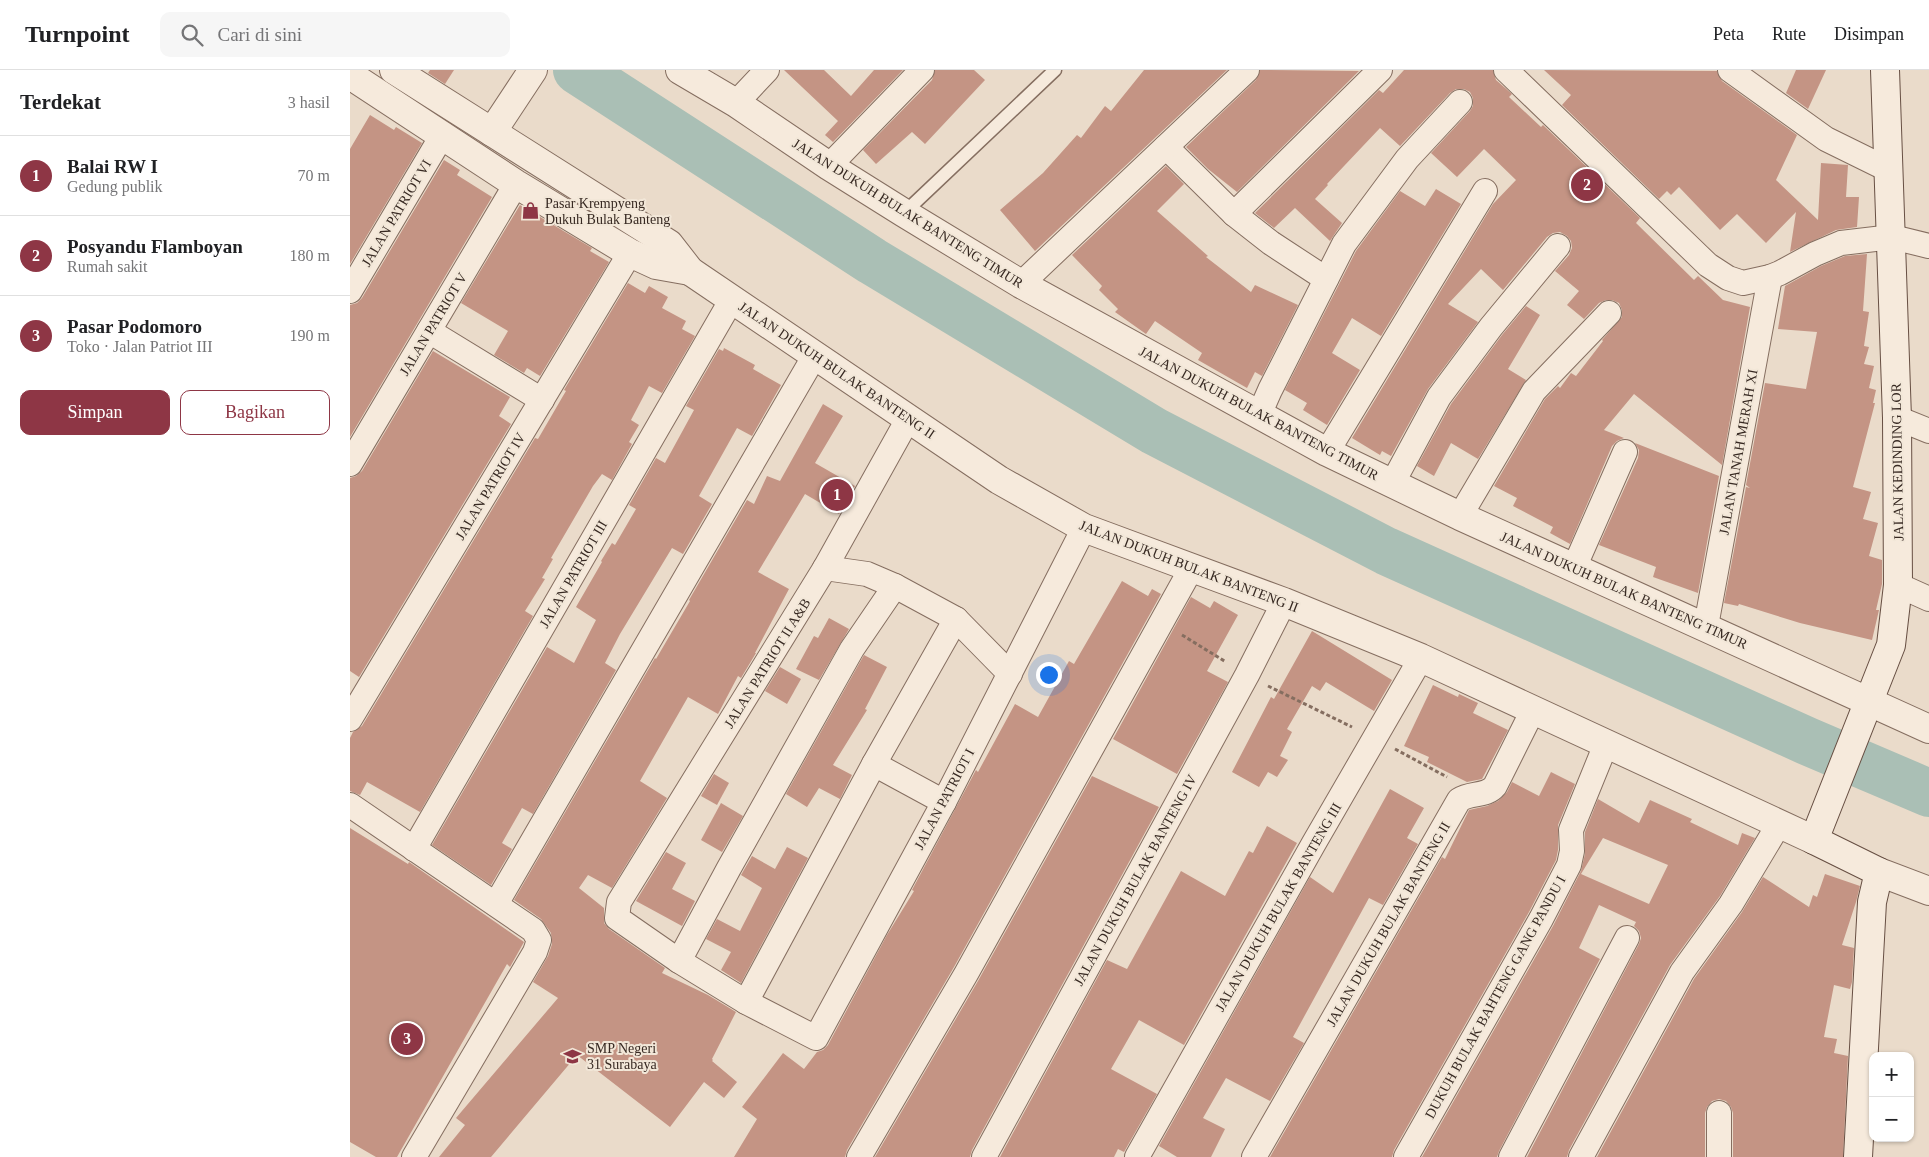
<!DOCTYPE html>
<html lang="id">
<head>
<meta charset="utf-8">
<style>
  body { margin:0; font-family:"Times New Roman",serif; background:#f6f6f6; color:#202124 }
  .controls { position:absolute; right:15px; bottom:15px; display:grid; overflow:hidden; border-radius:10px; box-shadow:0 1px 4px #0004 }
  .controls button { width:45px; height:45px; display:grid; place-items:center; padding:0; border:0; border-bottom:1px solid #e0e0e0; background:#fff; color:#202124; font:25px sans-serif }
  .you { position:absolute; left:698px; top:604px; width:18px; height:18px; margin:-12px; border:4px solid #fff; border-radius:50%; background:#1a73e8; box-shadow:0 0 0 8px #1a73e833 }
  .badge { display:grid; place-items:center; width:32px; height:32px; border-radius:50%; background:#8e3645; color:#fff; font-size:16px; font-weight:700 }
  .pin { position:absolute; translate:-50% -50%; border:2px solid #fff; box-shadow:0 1px 5px #0006 }
  .list { margin:0; padding:0; list-style:none }
  h2 { display:flex; justify-content:space-between; align-items:center; height:65px; margin:0; padding:0 20px; font-size:21px }
  h2 small { font-size:16px; font-weight:400; color:#757577 }
  .list li { display:grid; grid-template-columns:32px 1fr auto; gap:15px; align-items:center; box-sizing:border-box; height:80px; padding:0 20px; border-top:1px solid #e0e0e0 }
  .list b { display:block; font-size:19px; white-space:nowrap }
  .list p { margin:0; font-size:16px; white-space:nowrap; color:#757577 }
  .list em { font-size:16px; font-style:normal; color:#757577 }
  .actions { display:flex; gap:10px; padding:15px 20px }
  .actions a { flex:1; padding:11px 0; border:1px solid #8e3645; border-radius:10px; text-align:center; font-size:18px; color:#8e3645 }
  .actions .main { background:#8e3645; color:#fff }
  .icon { flex:none; width:28px; height:28px; fill:none; stroke:currentColor; stroke-width:2; stroke-linecap:round; stroke-linejoin:round }
  .map { position:relative; flex:none; width:1579px; height:1087px; overflow:hidden }
  header { display:flex; align-items:center; gap:30px; box-sizing:border-box; height:70px; padding:0 25px; background:#fff; border-bottom:1px solid #e0e0e0 }
  header strong { font-size:24px }
  nav { display:flex; gap:28px; margin-inline-start:auto; font-size:18px }
  .search { width:350px; height:45px; background:#f6f6f6; display:flex; align-items:center; gap:12px; box-sizing:border-box; padding:0 18px; border-radius:10px; color:#757577; font-size:19px }
  main { display:flex }
  aside { flex:1; background:#fff }
  .map>svg:first-child { display:block }
  .lines { fill:none; stroke-linecap:round; stroke-linejoin:round }
  .river { stroke:#aabfb5; stroke-width:48 }
  .building { fill:#c49484; fill-rule:evenodd }
  .service-casing { stroke:#856e60; stroke-width:15 }
  .minor-casing { stroke:#856e60; stroke-width:26 }
  .tertiary-casing { stroke:#856e60; stroke-width:30 }
  .secondary-casing { stroke:#674f43; stroke-width:30 }
  .path { stroke:#856e60; stroke-width:3; stroke-dasharray:4 2.5; stroke-linecap:butt }
  .service { stroke:#f6eadc; stroke-width:12 }
  .minor { stroke:#f6eadc; stroke-width:24 }
  .tertiary { stroke:#f6eadc; stroke-width:28 }
  .secondary { stroke:#f6eadc; stroke-width:28 }
  .labels { text-anchor:middle; stroke-width:4; stroke-linejoin:round; paint-order:stroke }
  .poi-label { font-size:14px; fill:#372922; stroke:#f2e7d8; text-anchor:start }
  .street-label { font-size:14px; fill:#372922; stroke:#f2e7d8 }
</style>
</head>
<body>
<header>
<strong>Turnpoint</strong>
<div class="search"><svg class="icon" aria-label="search" viewBox="0 0 24 24"><circle cx="10" cy="10" r="6"/><path d="M15 15l6 6"/></svg>Cari di sini</div>
<nav><a>Peta</a><a>Rute</a><a>Disimpan</a></nav>
</header>
<main>
<aside>
<h2>Terdekat<small>3 hasil</small></h2>
<ul class="list">
<li><span class="badge">1</span><div><b>Balai RW I</b><p>Gedung publik</p></div><em>70 m</em></li>
<li><span class="badge">2</span><div><b>Posyandu Flamboyan</b><p>Rumah sakit</p></div><em>180 m</em></li>
<li><span class="badge">3</span><div><b>Pasar Podomoro</b><p>Toko · Jalan Patriot III</p></div><em>190 m</em></li>
</ul>
<div class="actions"><a class="main">Simpan</a><a>Bagikan</a></div>
</aside>
<div class="map">
<svg width="1579" height="1087" viewBox="0 0 1579 1087">
  <rect width="100%" height="100%" fill="#eadbca"/>
  <g class="lines">
    <path class="river" d="M227,0L522,191L804,361L1036,481L1457,671L1579,723"/>
  </g>
  <g class="building">
    <path d="M80,0H104L95,14L78,3Z"/>
    <path d="M434,0H474L501,26L524,0H553L483,72L475,65L488,51Z"/>
    <path d="M585,0H624L635,10L575,74L562,62L526,94L513,80L582,10Z"/>
    <path d="M794,0H877L685,181L650,140L693,103L727,65L731,68L755,36L761,41Z"/>
    <path d="M910,0L1009,1L887,122L858,99L836,77L906,10Z"/>
    <path d="M1054,0H1143L1146,10L1162,24L1159,27L1191,57L1193,55L1290,148L1286,153L1344,210L1348,206L1373,230L1400,237L1372,395L1284,324L1254,360L1274,368L1267,371L1262,376L1220,474L1200,463L1203,457L1163,436L1167,428L1144,416L1195,329L1208,316L1210,318L1221,303L1226,306L1253,271L1252,270L1272,247V240L1269,233L1262,230H1256L1249,233L1234,249L1217,235L1229,221L1205,201L1219,185L1222,178L1221,171L1217,166L1210,162L1203,163L1197,167L1153,220L1131,199L1098,234L1128,252L1078,319L1041,386L1032,381L1030,385L1002,368L1143,134L1166,110L1134,79L1107,107L1081,83L1120,41L1123,36V28L1120,22L1114,19H1106L1100,23L1050,76L1030,58L977,114L978,115L965,129L992,153L980,171L945,138L924,158L905,143L1029,20L1033,23Z"/>
    <path d="M1194,0L1367,1L1372,11L1447,65L1426,110L1468,150L1471,93L1498,95L1496,127H1509L1507,157L1486,160L1440,182L1446,142L1416,173L1387,144L1370,160L1329,117L1321,125L1317,121L1309,129L1212,35L1221,25Z"/>
    <path d="M1446,0H1476L1458,39L1436,23Z"/>
    <path d="M20,45L44,60L46,57L72,73L0,194V79Z"/>
    <path d="M94,90L110,100L107,105L142,127L0,367V235L7,233L12,228Z"/>
    <path d="M816,96L834,114L807,141L858,186L856,187L901,222L905,215L948,235L912,306L905,302L897,318L848,290L852,283L805,251L796,264L765,242L768,239L749,220L752,216L722,185Z"/>
    <path d="M1086,119L1111,134L1031,266L1002,248L982,283L1010,300L977,355L953,340L957,333L935,320L1006,181L1050,121L1075,136Z"/>
    <path d="M170,135L242,178L240,181L259,192L190,306L177,298L174,303L144,285L158,261L111,233Z"/>
    <path d="M1517,184L1513,241L1519,242L1514,276L1519,277L1514,294L1524,296L1519,318L1526,320L1523,333H1525L1503,417L1521,422L1513,449L1528,453L1519,486L1532,490V514L1526,540H1529L1522,570L1450,553L1389,534L1388,536L1374,533L1396,417L1400,418L1396,415L1415,313L1456,319L1467,262L1428,259L1435,216L1471,196L1495,186Z"/>
    <path d="M278,213L295,223L299,216L318,227L312,238L336,251L332,259L345,266L312,323L299,316L281,350L289,355L279,372L282,374L262,410L252,404L243,416L201,488L203,489L192,508L195,509L175,541L183,546L70,742L17,712L10,725L0,721V668L3,662L12,656L185,368L188,369L213,326L216,321L214,320Z"/>
    <path d="M1176,236L1190,245L1158,299L1176,310L1128,389L1101,373L1084,406L1067,396L1101,334L1152,265Z"/>
    <path d="M374,278L405,295L403,299L431,315L402,366L387,358L349,426L362,434L333,484L322,478L270,564L255,593L266,600L183,744L172,738L152,773L162,779L141,815L82,775L197,577L224,593L246,550L226,537L252,492L251,491L262,473L265,475L286,439L279,435L306,388L315,393L344,340L336,336L369,279L373,281Z"/>
    <path d="M83,281L160,327L149,346L161,354L9,607L0,601V408L6,406L12,401Z"/>
    <path d="M473,334L493,346L465,393L505,416L489,444L455,424L408,502L439,519L405,583H406L391,608L388,606L368,644L338,627L290,711L317,728L262,818L238,805L229,818L254,838V853L259,859L315,898L312,903L358,925L386,942L362,989L363,990L362,991L387,1012L374,1028L354,1012L320,1057L227,985L141,1087H89L115,1055L106,1048L208,928L183,912L198,886L202,874L201,863L191,849L164,830L305,588L306,589L340,531L339,530L397,430L404,434L417,406L430,411Z"/>
    <path d="M1285,373L1369,406L1348,523L1303,507L1306,497L1249,475L1288,388L1289,380Z"/>
    <path d="M772,511L798,526L802,519L811,524L604,897L497,1080L495,1087H384L407,1049L392,1037L433,983L454,999L467,982L473,980L478,975L537,865L564,821L562,820L626,700L628,702L665,634L688,647L719,591L724,594Z"/>
    <path d="M841,527L860,538L864,531L888,545L857,601L878,612L827,704L763,669Z"/>
    <path d="M479,548L499,559L469,610L446,599L464,566L468,568Z"/>
    <path d="M962,561L1042,610L1024,641L976,612L970,621L962,616L937,659L942,662L930,686L938,690L927,707L918,702L909,717L882,702L921,627L924,629Z"/>
    <path d="M514,585L537,597L515,639L517,640L483,695L502,705L490,729L469,718L457,737L436,724Z"/>
    <path d="M430,597L451,609L437,634L415,621Z"/>
    <path d="M1083,615L1108,627L1109,624L1128,633L1123,643L1158,660L1132,709L1117,712L1077,692L1079,687L1054,676Z"/>
    <path d="M1201,702L1225,714L1208,755V780L1206,790L1179,842L1044,1080L1042,1087H920L1092,787L1095,789L1119,740L1137,736L1148,731L1157,722L1162,712L1189,726Z"/>
    <path d="M364,704L379,713L367,735L351,726Z"/>
    <path d="M742,706L809,737L622,1080L620,1087H525L628,911Z"/>
    <path d="M1040,719L1074,738L1057,768L1068,774L1033,835L1019,828L943,967L954,973L920,1031L876,1008L853,1048L875,1059L861,1087H827L809,1076L960,807L983,823Z"/>
    <path d="M1248,729L1289,753L1300,730L1342,749L1340,752L1388,775L1392,763L1405,768L1370,826L1320,895L1219,1080L1217,1087H1177L1289,874L1291,868L1289,861L1284,856L1286,852L1249,835L1229,878L1250,889L1149,1081L1147,1087H1072L1203,856L1231,801L1235,784V762ZM1253,768L1318,795L1299,834L1231,804Z"/>
    <path d="M371,733L393,746L372,782L351,770Z"/>
    <path d="M917,756L947,773L834,975L789,950L761,999L807,1024L774,1082L768,1079L764,1087H650L757,890L777,899L831,801L875,826L899,781L903,783Z"/>
    <path d="M0,758L58,794L59,792L174,872L160,897L157,894L47,1087H26L0,1072Z"/>
    <path d="M437,777L458,788L391,913L371,900L381,882L356,869L367,849L390,861L412,818L391,805L402,786L425,799Z"/>
    <path d="M316,782L336,793L322,819L345,831L332,856L286,831Z"/>
    <path d="M1475,804L1510,816L1506,832L1492,875L1504,878L1502,912L1500,919L1484,915L1474,967L1487,969L1484,983L1498,986L1493,1087H1383V1043L1381,1037L1376,1031L1369,1029L1362,1031L1357,1037L1355,1043V1087H1247L1344,909L1392,842L1413,807L1459,837L1463,825L1467,827Z"/>
  </g>
  <g class="lines">
    <defs>
      <path id="service" d="M554,143L705,0"/>
      <g id="minor">
        <path d="M1156,0L1358,195L1378,208L1393,213L1420,207L1430,203L1465,184L1491,173L1542,167L1579,176"/>
        <path d="M1380,0L1476,69L1539,100"/>
        <path d="M386,33L417,0"/>
        <path d="M816,77L884,144L1030,0"/>
        <path d="M479,96L572,0"/>
        <path d="M884,144L921,173L976,209"/>
        <path d="M671,214L897,0"/>
        <path d="M0,221L93,64"/>
        <path d="M79,261L192,330"/>
        <path d="M909,345L920,320L994,174L1057,89L1110,32"/>
        <path d="M1547,348L1579,361"/>
        <path d="M558,349L475,498L269,832L267,848L329,891L396,932L466,968L594,732L734,458"/>
        <path d="M977,382L1135,121"/>
        <path d="M0,394L166,114"/>
        <path d="M1042,414L1089,327L1141,257L1208,176"/>
        <path d="M1110,446L1184,321L1259,243"/>
        <path d="M475,498L517,504L545,516L606,549L660,604"/>
        <path d="M1224,498L1275,382"/>
        <path d="M1548,515L1579,529"/>
        <path d="M1356,556L1420,207"/>
        <path d="M0,649L280,183"/>
        <path d="M524,694L594,732"/>
        <path d="M0,735L183,860L189,870L185,882L64,1087"/>
        <path d="M64,779L382,229"/>
        <path d="M146,834L465,285"/>
        <path d="M329,891L379,798L502,579L545,516"/>
        <path d="M396,932L524,694L606,549"/>
        <path d="M1369,1043V1087"/>
        <path d="M509,1087L616,904L841,499"/>
        <path d="M634,1087L897,605L934,532"/>
        <path d="M787,1087L964,773L1071,588"/>
        <path d="M904,1087L1109,730C1121,722 1136,727 1145,716L1183,640"/>
        <path d="M1056,1087L1191,849L1219,795L1222,781L1221,760L1256,674"/>
        <path d="M1161,1087L1277,868"/>
        <path d="M1231,1087L1332,902L1381,834L1429,754"/>
      </g>
      <g id="tertiary">
        <path d="M44,0L319,174L340,201L649,410L734,458L934,532L1071,588L1464,770"/>
        <path d="M330,0L386,33L479,96L554,143L671,214L977,382L1110,446L1579,659"/>
        <path d="M0,5L166,114L280,183L306,195L340,201"/>
        <path d="M142,62L183,0"/>
        <path d="M1529,802L1579,821"/>
      </g>
      <path id="secondary" d="M1508,1087L1522,832L1529,802L1464,770L1541,575L1548,515L1547,348L1535,0"/>
    </defs>
    <use href="#service" class="service-casing"/>
    <use href="#minor" class="minor-casing"/>
    <use href="#tertiary" class="tertiary-casing"/>
    <use href="#secondary" class="secondary-casing"/>
    <g class="path">
      <path d="M832,565L876,592"/>
      <path d="M918,616L1002,657"/>
      <path d="M1045,679L1097,707"/>
    </g>
    <use href="#service" class="service"/>
    <use href="#minor" class="minor"/>
    <use href="#tertiary" class="tertiary"/>
    <use href="#secondary" class="secondary"/>
  </g>
  <defs>
    <symbol id="shop-bare" viewBox="-9 -9 18 18"><path d="M-5-2.5h2.3a2.7 3.5 0 0 1 5.4 0H5L5.5 6h-11ZM-1.5-2.5h3a1.5 2.3 0 0 0-3 0Z" fill="#8e3645" stroke="#f2e7d8" stroke-width="2.5" paint-order="stroke"/></symbol>
    <symbol id="school-bare" viewBox="-9 -9 18 18"><path d="M0-5L7-2L0 1L-7-2ZM-4 1L0 2.5L4 1V4Q0 6-4 4Z" fill="#8e3645" stroke="#f2e7d8" stroke-width="2.5" paint-order="stroke"/></symbol>
  </defs>
  <g fill-rule="evenodd">
    <use href="#shop-bare" x="168" y="128" width="25" height="25"/>
    <use href="#school-bare" x="210" y="974" width="25" height="25"/>
  </g>
  <g class="labels">
    <g class="poi-label">
      <text x="195" y="138">Pasar Krempyeng<tspan x="195" dy="16">Dukuh Bulak Banteng</tspan></text>
      <text x="237" y="983">SMP Negeri<tspan x="237" dy="16">31 Surabaya</tspan></text>
    </g>
    <g class="street-label">
      <text transform="translate(46 143) rotate(-59)" y="5">JALAN PATRIOT VI</text>
      <text transform="translate(558 143) rotate(32)" y="5">JALAN DUKUH BULAK BANTENG TIMUR</text>
      <text transform="translate(83 254) rotate(-59)" y="5">JALAN PATRIOT V</text>
      <text transform="translate(487 300) rotate(34)" y="5">JALAN DUKUH BULAK BANTENG II</text>
      <text transform="translate(909 343) rotate(28)" y="5">JALAN DUKUH BULAK BANTENG TIMUR</text>
      <text transform="translate(1388 382) rotate(-80)" y="5">JALAN TANAH MERAH XI</text>
      <text transform="translate(1547 392) rotate(-91)" y="5">JALAN KEDINDING LOR</text>
      <text transform="translate(140 416) rotate(-59)" y="5">JALAN PATRIOT IV</text>
      <text transform="translate(839 496) rotate(21)" y="5">JALAN DUKUH BULAK BANTENG II</text>
      <text transform="translate(223 504) rotate(-60)" y="5">JALAN PATRIOT III</text>
      <text transform="translate(1274 520) rotate(24)" y="5">JALAN DUKUH BULAK BANTENG TIMUR</text>
      <text transform="translate(417 593) rotate(-58)" y="5">JALAN PATRIOT II A&amp;B</text>
      <text transform="translate(594 729) rotate(-62)" y="5">JALAN PATRIOT I</text>
      <text transform="translate(785 810) rotate(-61)" y="5">JALAN DUKUH BULAK BANTENG IV</text>
      <text transform="translate(928 837) rotate(-60)" y="5">JALAN DUKUH BULAK BANTENG III</text>
      <text transform="translate(1038 854) rotate(-60)" y="5">JALAN DUKUH BULAK BANTENG II</text>
      <text transform="translate(1145 927) rotate(-61)" y="5">DUKUH BULAK BAHTENG GANG PANDU I</text>
    </g>
  </g>
</svg>
<div class="controls">
<button>+</button>
<button>−</button>
</div>
<div class="you"></div>
<div class="pin badge" style="left:487px;top:425px">1</div>
<div class="pin badge" style="left:1237px;top:115px">2</div>
<div class="pin badge" style="left:57px;top:969px">3</div>
</div>
</main>
</body>
</html>
